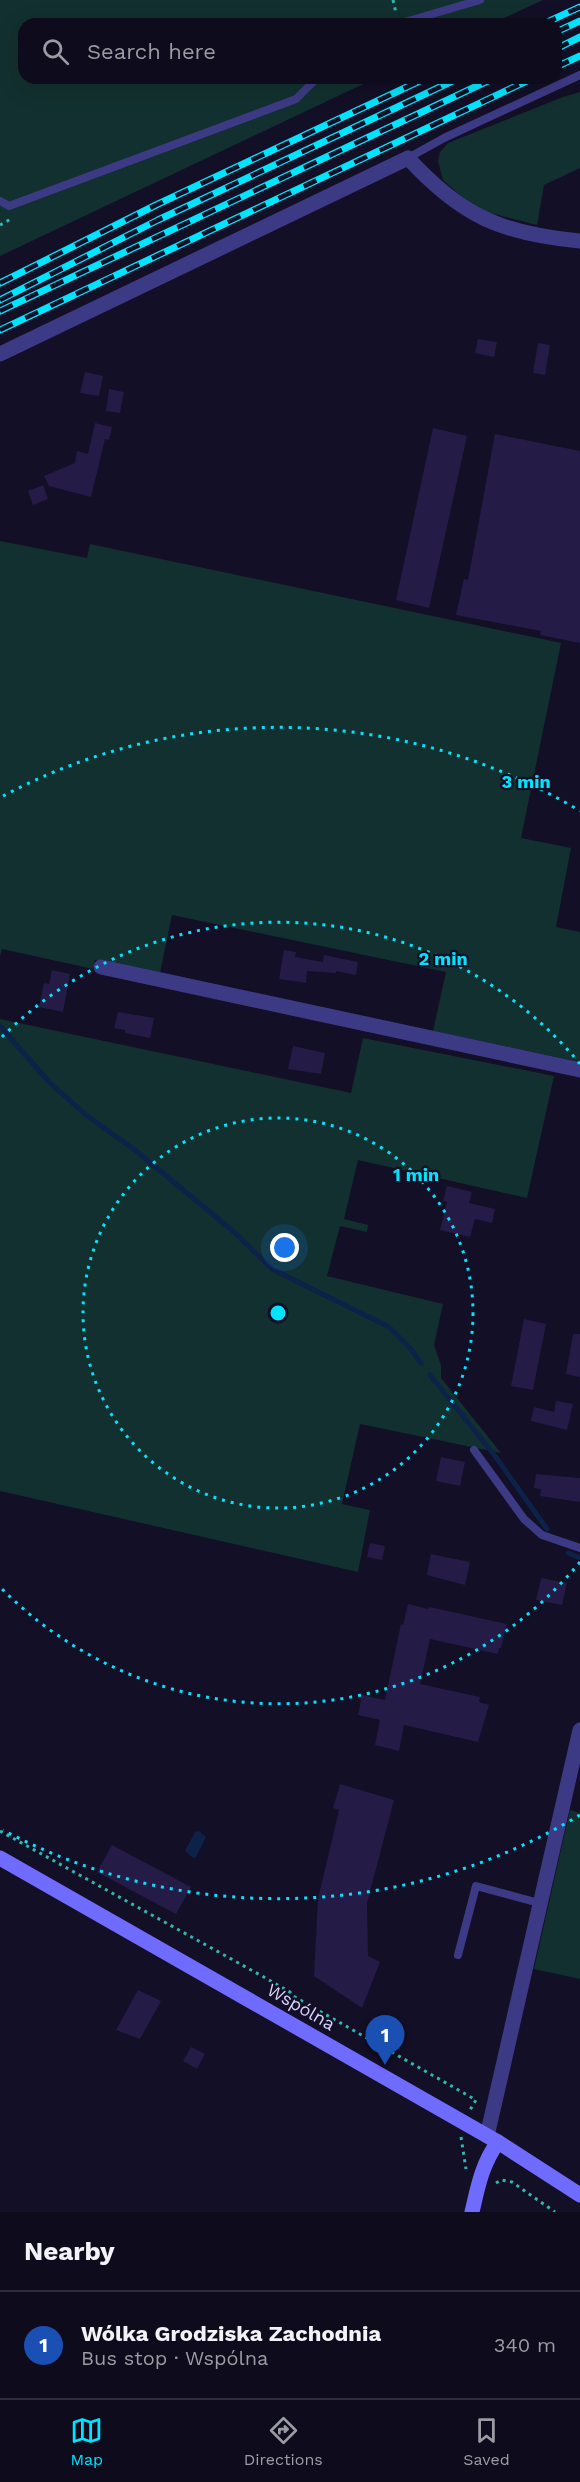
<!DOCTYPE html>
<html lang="en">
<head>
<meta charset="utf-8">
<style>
  body { margin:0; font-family:"Work Sans",sans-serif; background:#171425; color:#f1f3f6 }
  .you { position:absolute; left:285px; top:1248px; width:21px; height:21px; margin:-15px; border:4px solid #fff; border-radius:50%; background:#1a73e8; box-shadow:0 0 0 9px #1a73e833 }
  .badge { display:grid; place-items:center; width:39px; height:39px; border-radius:50%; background:#00e5ff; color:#fff; font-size:20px; font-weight:700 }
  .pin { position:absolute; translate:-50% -50px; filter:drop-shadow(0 2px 3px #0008) }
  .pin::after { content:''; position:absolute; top:32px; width:21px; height:18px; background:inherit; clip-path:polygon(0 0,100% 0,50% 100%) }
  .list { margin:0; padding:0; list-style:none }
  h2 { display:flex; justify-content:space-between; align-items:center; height:78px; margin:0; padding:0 24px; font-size:26px }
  h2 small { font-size:20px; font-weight:400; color:#9b9ba3 }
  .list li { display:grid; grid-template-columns:39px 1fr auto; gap:18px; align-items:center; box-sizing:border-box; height:108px; padding:0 24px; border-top:2px solid #2e2b3b }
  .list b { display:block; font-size:22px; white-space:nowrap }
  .list p { margin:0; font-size:20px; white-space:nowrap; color:#9b9ba3 }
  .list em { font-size:20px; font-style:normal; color:#9b9ba3 }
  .icon { flex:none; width:33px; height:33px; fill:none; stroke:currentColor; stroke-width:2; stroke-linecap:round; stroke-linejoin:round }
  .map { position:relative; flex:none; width:580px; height:2212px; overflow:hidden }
  .search { position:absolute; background:#0e0b1c; box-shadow:0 6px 24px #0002; left:18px; right:18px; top:18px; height:66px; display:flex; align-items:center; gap:15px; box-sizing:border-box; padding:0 21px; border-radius:18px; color:#9b9ba3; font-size:22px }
  .sheet { height:186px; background:#0e0b1c }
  nav { display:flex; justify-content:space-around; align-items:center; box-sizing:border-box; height:84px; border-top:2px solid #2e2b3b; background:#0e0b1c; font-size:16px; color:#9b9ba3 }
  nav a { display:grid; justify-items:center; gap:3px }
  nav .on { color:#00e5ff }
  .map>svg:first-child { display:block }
  .green { fill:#12302f }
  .water { fill:#0c2248 }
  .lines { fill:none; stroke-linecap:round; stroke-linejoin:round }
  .stream { stroke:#0c2248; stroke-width:5 }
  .building { fill:#241b47 }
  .path { stroke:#2fb8b0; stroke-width:3; stroke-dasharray:3 4.5; stroke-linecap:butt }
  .lane { stroke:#3d3a85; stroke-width:8 }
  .street { stroke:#3d3a85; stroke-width:15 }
  .secondary { stroke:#6f6bff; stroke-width:15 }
  .rail-casing { stroke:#00e5ff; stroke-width:7 }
  .rail { stroke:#130f26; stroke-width:4.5; stroke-dasharray:14; stroke-linecap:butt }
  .ring { fill:none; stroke:#00e5ff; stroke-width:3; stroke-dasharray:3 6 }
  .labels { text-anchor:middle; stroke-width:4.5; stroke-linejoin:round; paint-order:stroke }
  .street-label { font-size:18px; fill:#d9d4ff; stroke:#130f26 }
  .centre { fill:#00e5ff; stroke:#130f26; stroke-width:3 }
  .ring-label { font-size:18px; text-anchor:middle; font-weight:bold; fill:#00e5ff; stroke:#130f26; stroke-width:4.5; stroke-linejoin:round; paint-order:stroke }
</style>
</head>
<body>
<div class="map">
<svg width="580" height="2212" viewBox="0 0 580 2212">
  <rect width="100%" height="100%" fill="#130f26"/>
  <g class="green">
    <path d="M0,0H543L491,24H24V78H376L0,256Z"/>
    <path d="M580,92V168L544,185L537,225L486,212L473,207L443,180L438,161L440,152L448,143L563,97Z"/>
    <path d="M0,541L87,558L90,544L561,643L521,838L571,848L556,927L580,932V1062L433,1031L446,972L172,915L160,973L95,960L93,969L2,949L0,956Z"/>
    <path d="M0,1019L351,1093L363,1038L554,1076L527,1198L358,1160L344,1219L368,1225L367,1232L340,1226L327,1276L443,1304L434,1345L441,1365V1378L501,1453L360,1424L342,1504L370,1510L358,1572L0,1491Z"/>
    <path d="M570,1810L580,1813V1979L534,1969Z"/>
  </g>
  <path class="water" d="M199,1831L206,1837L196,1857L193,1858L185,1851L195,1832Z"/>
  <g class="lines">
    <g class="stream">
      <path d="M0,1026L49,1082L86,1115L135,1150L234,1232L272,1269L389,1327L410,1348L421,1363"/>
      <path d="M430,1375L495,1456L547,1529"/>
      <path d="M568,1553L580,1558"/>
    </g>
  </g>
  <g class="building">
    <path d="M478,339L497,342L494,357L475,353Z"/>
    <path d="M538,343L550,345L545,375L533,373Z"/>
    <path d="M85,372L103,376L99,396L80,393Z"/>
    <path d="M109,389L124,392L120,413L106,411Z"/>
    <path d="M95,423L112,427L109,440L105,439L91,497L49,486L44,476L75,463L77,451L88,454Z"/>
    <path d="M433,428L467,436L429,608L396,600Z"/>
    <path d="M495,434L580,451V643L540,635L541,631L456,615L464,579L468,580Z"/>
    <path d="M43,485L48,499L33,505L28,491Z"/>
    <path d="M284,950L296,952L295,957L323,962L324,955L358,962L356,975L336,971V973L307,971L306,983L279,979Z"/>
    <path d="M52,970L70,974L63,1012L39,1007L44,983L49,984Z"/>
    <path d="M118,1012L154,1018L150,1038L125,1033V1030L114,1028Z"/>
    <path d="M293,1046L325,1053L321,1074L288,1069Z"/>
    <path d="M447,1186L472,1192L469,1203L495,1209L492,1223L475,1219L470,1237L440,1230L447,1202L443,1201Z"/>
    <path d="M524,1319L546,1324L533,1390L511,1386Z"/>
    <path d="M573,1334H580V1377L566,1374Z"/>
    <path d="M556,1401L573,1404L567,1430L531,1421L534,1407L554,1412Z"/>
    <path d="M441,1457L465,1462L460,1486L436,1481Z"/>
    <path d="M536,1474L580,1478V1502L540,1496L541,1489L534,1488Z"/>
    <path d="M370,1543L385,1546L382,1560L367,1557Z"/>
    <path d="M431,1554L470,1562L465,1585L427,1575Z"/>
    <path d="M541,1578L567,1583L562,1605L536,1600Z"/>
    <path d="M408,1604L428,1609L429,1607L507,1624L501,1648H499L498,1654L430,1639L420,1684L480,1697L479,1702L489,1705L478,1742L404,1725L399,1751L375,1745L380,1720L358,1715L362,1695L385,1700L401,1624L403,1625Z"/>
    <path d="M340,1784L394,1800L367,1903L368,1956L380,1962L362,2008L314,1976L318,1899L339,1810L333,1808Z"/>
    <path d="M112,1845L191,1887L176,1914L97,1872Z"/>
    <path d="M138,1990L161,2001L140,2039L116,2030Z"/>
    <path d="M191,2047L205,2054L197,2069L183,2061Z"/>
  </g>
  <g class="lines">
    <g class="path">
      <path d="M393,0L396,13"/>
      <path d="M0,225L11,219"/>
      <path d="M0,1831L262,1976L290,1992L293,1996L476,2100L470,2110"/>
      <path d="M271,1993L293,1996"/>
      <path d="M461,2137L466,2169"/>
      <path d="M496,2183L501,2180L512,2182L555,2212"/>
    </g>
    <g class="lane">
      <path d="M398,24L480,0"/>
      <path d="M408,158L444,138L580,75"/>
      <path d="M0,201L9,206L296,99L317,78"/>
      <path d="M474,1450L524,1519L542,1535L580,1548"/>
      <path d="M458,1955L476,1886L539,1903"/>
    </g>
    <g class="street">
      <path d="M0,354L408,158C461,216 502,234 580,241"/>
      <path d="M101,967L580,1070"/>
      <path d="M487,2136L580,1730"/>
    </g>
    <g class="secondary">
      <path d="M0,1858L498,2142L580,2195"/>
      <path d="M472,2212C478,2186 482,2164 498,2142"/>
    </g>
    <defs>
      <g id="rail">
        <path d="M543,24L580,7"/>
        <path d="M556,32L580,21"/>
        <path d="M556,49L580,37"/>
        <path d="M556,67L580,56"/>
        <path d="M0,283L156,205L426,78"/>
        <path d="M0,300L158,220L459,78"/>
        <path d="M0,311L494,78"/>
        <path d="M0,330L533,78"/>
      </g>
    </defs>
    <use href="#rail" class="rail-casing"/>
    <use href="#rail" class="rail"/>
  </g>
  <g class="ring">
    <circle cx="278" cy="1313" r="195"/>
    <path d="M580 1562A391 391 0 0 1 2 1589M2 1037A391 391 0 0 1 580 1064"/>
    <path d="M580 1815A586 586 0 0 1 3 1830M3 796A586 586 0 0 1 580 811"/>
  </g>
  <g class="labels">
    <g class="street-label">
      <text transform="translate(301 2007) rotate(30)" y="6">Wspólna</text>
    </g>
  </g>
  <circle cx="278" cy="1313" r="9" class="centre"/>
  <g class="ring-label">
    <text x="526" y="788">3 min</text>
    <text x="443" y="965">2 min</text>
    <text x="416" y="1181">1 min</text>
  </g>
</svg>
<div class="you"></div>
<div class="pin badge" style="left:385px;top:2065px;background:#1a4fb4">1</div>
<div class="search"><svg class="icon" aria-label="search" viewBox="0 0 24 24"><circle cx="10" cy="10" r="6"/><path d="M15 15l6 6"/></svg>Search here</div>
</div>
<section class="sheet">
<h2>Nearby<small></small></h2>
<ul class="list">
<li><span class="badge" style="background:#1a4fb4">1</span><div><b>Wólka Grodziska Zachodnia</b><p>Bus stop · Wspólna</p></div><em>340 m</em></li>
</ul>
</section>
<nav>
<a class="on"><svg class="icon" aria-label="map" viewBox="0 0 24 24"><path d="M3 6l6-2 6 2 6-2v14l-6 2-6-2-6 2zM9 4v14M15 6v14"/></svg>Map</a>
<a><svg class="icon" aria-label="directions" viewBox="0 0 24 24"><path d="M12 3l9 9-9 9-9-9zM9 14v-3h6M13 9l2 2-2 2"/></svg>Directions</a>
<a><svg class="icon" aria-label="saved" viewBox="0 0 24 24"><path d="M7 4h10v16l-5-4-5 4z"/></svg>Saved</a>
</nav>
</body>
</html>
